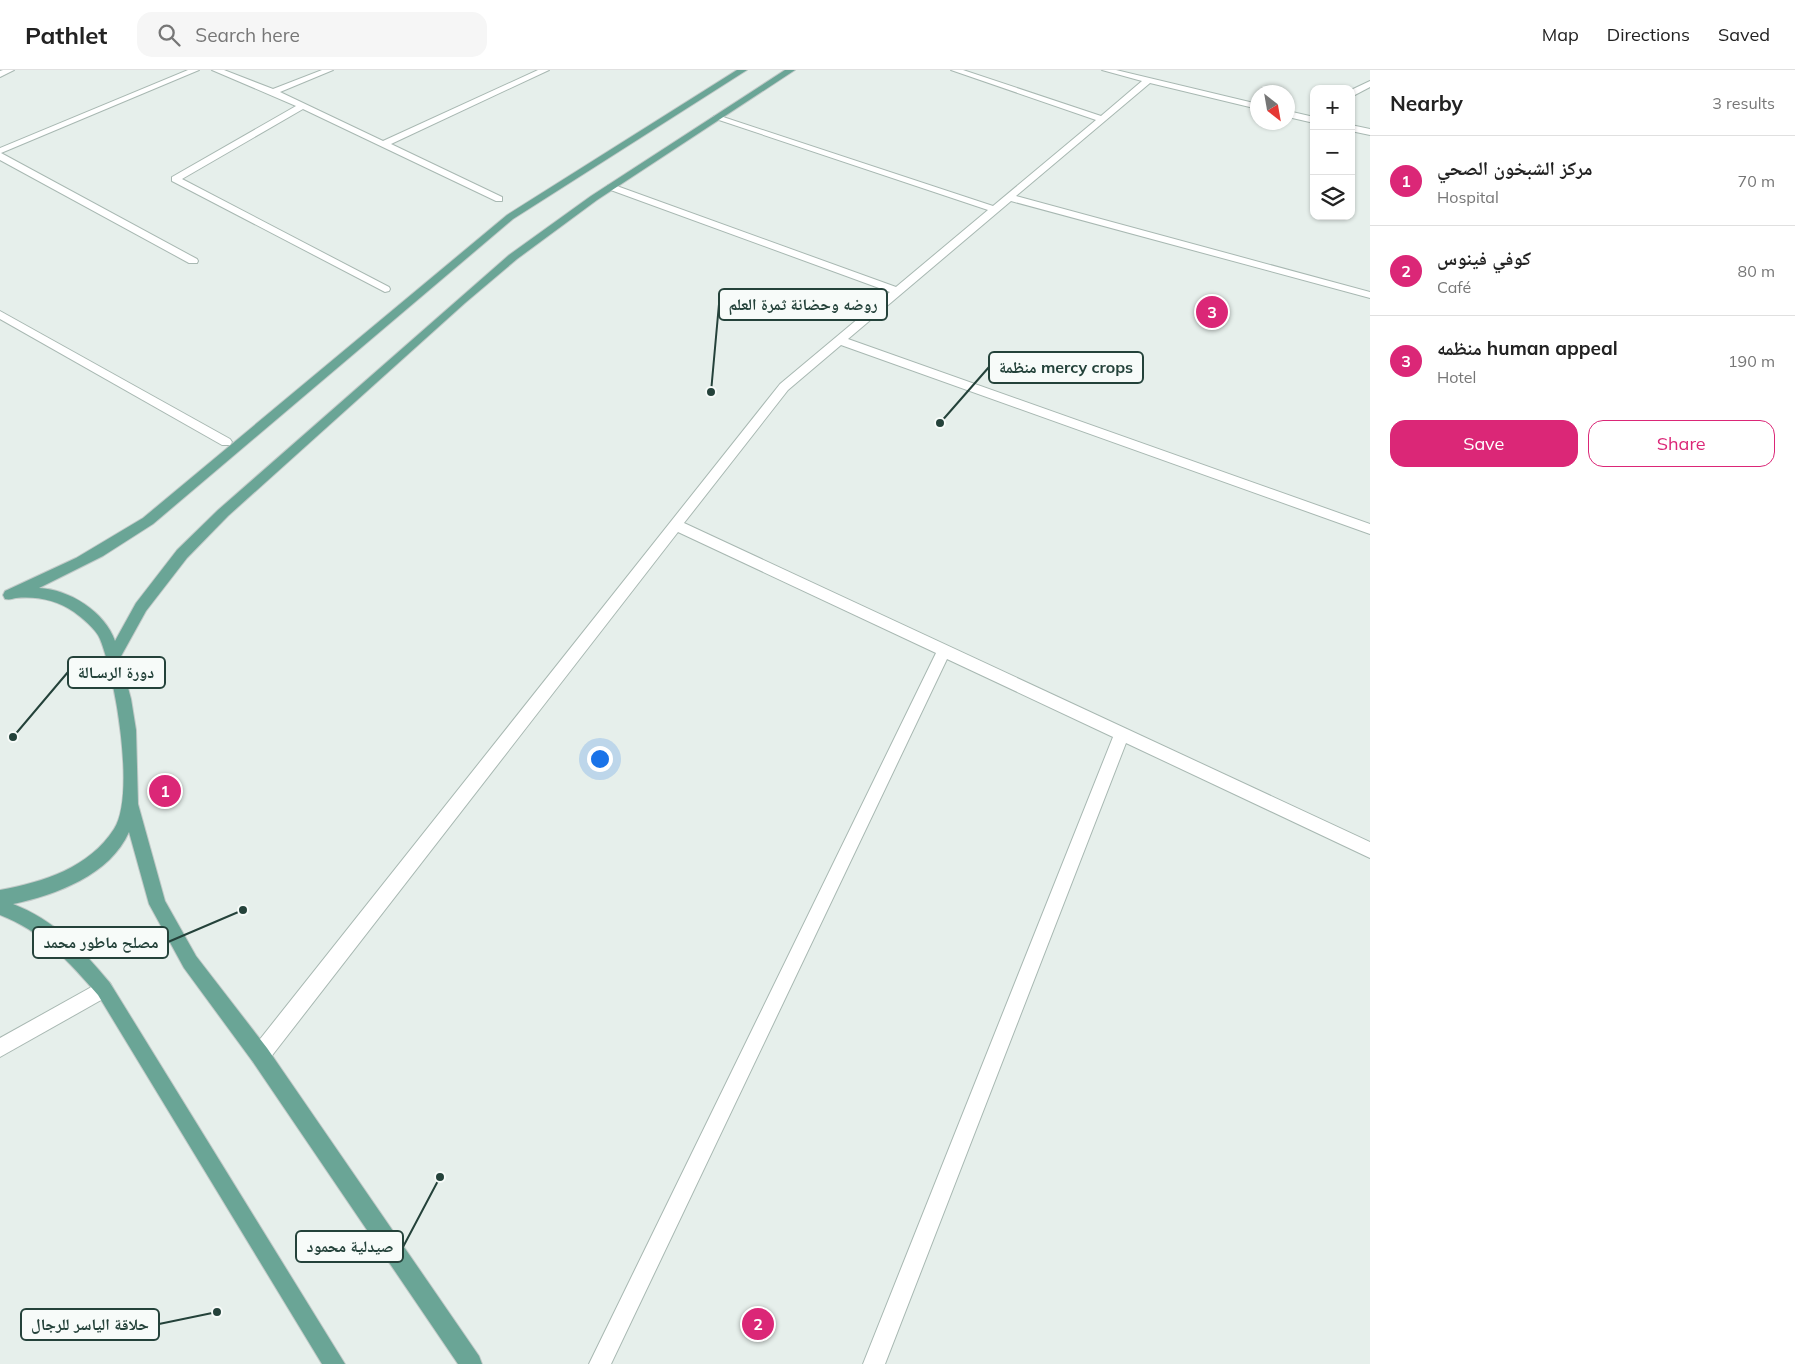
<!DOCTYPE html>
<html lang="en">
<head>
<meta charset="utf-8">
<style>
  body { margin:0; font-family:Mulish,"Noto Naskh Arabic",sans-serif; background:#f6f6f6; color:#222 }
  .controls { position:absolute; right:15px; top:15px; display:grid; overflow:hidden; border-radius:10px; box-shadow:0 1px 4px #0004 }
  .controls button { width:45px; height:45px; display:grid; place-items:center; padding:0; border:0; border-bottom:1px solid #e0e0e0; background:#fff; color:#222; font:25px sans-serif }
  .compass { position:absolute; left:1250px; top:15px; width:45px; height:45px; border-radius:50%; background:#fff; box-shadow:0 1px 4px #0004; rotate:149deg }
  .you { position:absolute; left:599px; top:688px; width:18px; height:18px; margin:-12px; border:4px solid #fff; border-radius:50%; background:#1a73e8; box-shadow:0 0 0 8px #1a73e833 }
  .badge { display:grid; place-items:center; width:32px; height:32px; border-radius:50%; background:#db2777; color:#fff; font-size:16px; font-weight:700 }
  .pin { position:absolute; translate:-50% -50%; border:2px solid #fff; box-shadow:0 1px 5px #0006 }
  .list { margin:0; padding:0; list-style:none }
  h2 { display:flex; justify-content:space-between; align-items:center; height:65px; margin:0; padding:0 20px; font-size:21px }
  h2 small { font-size:16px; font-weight:400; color:#767676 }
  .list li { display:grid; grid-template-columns:32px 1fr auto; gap:15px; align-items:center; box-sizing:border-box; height:90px; padding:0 20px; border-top:1px solid #e0e0e0 }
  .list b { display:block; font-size:19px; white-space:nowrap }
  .list p { margin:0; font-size:16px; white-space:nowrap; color:#767676 }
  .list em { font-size:16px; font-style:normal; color:#767676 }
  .actions { display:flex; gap:10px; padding:15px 20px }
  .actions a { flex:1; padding:11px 0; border:1px solid #db2777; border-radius:15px; text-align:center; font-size:18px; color:#db2777 }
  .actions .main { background:#db2777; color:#fff }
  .icon { flex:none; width:28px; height:28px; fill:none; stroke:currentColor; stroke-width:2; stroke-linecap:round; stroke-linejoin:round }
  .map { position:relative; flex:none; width:1370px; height:1294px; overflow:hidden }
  header { display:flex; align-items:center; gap:30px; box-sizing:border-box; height:70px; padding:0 25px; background:#fff; border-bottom:1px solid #e0e0e0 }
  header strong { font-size:24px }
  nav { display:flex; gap:28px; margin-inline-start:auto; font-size:18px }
  .search { width:350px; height:45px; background:#f6f6f6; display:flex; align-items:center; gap:12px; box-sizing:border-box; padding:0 18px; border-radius:15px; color:#767676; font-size:19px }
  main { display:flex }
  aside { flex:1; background:#fff }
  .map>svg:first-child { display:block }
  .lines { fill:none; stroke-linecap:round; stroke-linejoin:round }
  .minor-casing { stroke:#a8b8b2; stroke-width:2 }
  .major-casing { stroke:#c2cac8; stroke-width:2 }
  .minor { fill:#fff; fill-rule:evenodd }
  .major { fill:#6aa596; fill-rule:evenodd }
  .leader { fill:none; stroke:#24423a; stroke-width:2 }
  .callout-dot { fill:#24423a; stroke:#f7fbf9; stroke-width:2 }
  .callout { fill:#f7fbf9; stroke:#24423a; stroke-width:2 }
  .callout-label { font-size:16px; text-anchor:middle; font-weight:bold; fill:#24423a }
</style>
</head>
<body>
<header>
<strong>Pathlet</strong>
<div class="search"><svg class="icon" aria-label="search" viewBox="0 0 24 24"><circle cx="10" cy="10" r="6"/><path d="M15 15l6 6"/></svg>Search here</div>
<nav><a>Map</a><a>Directions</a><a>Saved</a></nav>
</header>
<main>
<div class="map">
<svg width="1370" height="1294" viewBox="0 0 1370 1294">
  <rect width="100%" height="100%" fill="#e6efeb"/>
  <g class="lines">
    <defs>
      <g id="minor">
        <path d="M3,0H14L0,7V1Z"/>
        <path d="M188,0H199L1,83L197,189L198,191L197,193H189L0,90V78Z"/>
        <path d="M212,0H224L273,19L322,0H333L280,22L383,71L538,0H549L391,74L502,127V131H496L303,39L182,109L389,217L390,219L389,221L385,222L172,111V107L296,36Z"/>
        <path d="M951,0H963L1101,46L1142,11L1102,0H1116L1258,34V39L1150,13L1016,126L1370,222V228L1011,131L848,269L1370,454V464L841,275L788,320L684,453L1370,772V788L1126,673L885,1294H863L1113,667L947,589L611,1294H589L936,583L678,462L267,992L260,994L253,992L251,985L253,978L780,314L890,222L608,119V115H614L896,217L988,140L713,48L714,46H720L993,136L1096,50Z"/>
        <path d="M1370,11V17L1351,27V20Z"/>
        <path d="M1288,41L1314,47V53L1288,47Z"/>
        <path d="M1351,55L1370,59V65L1351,61Z"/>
        <path d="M0,241L230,369L232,372L230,375H222L0,249Z"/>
        <path d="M104,910L110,913L113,919L110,925L0,987V968Z"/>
      </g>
      <path id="major" d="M737,0H747L513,149L153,454L103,486L39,518C69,519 105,542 115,571L136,533L177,480L218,440L509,185L591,126L785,0H795L597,130L517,189L465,233L228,446L187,488L146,541L120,588L131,629L136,660L138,734L165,831L196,886L267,978L479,1286L482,1294H458L253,992L184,898L149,834L129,762C110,805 56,825 13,834C54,850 82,879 110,913L345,1294H322L98,925C69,892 42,861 0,845V820C43,812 89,798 114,759C136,725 115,605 100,569C96,559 82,548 74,542C57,530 36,526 16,528C11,529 10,530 5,529L3,525L5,521L76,488L143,448L507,145Z"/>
    </defs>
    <use href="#minor" class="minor-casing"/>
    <use href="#major" class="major-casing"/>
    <use href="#minor" class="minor"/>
    <use href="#major" class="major"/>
  </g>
  <path class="leader" d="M711 322L719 234M940 353L989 297M13 667L68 602M243 840L168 872M440 1107L403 1177M217 1242L159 1254"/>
  <g class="callout-dot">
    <circle cx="711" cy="322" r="5"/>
    <circle cx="940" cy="353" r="5"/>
    <circle cx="13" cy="667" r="5"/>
    <circle cx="243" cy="840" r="5"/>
    <circle cx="440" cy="1107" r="5"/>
    <circle cx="217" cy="1242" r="5"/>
  </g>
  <g class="callout">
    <rect x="719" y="219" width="168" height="31" rx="5"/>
    <rect x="989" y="282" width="154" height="31" rx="5"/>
    <rect x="68" y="587" width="97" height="31" rx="5"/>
    <rect x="33" y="857" width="135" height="31" rx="5"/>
    <rect x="296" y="1161" width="107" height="31" rx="5"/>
    <rect x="21" y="1239" width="138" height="31" rx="5"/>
  </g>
  <g class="callout-label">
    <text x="803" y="240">روضه وحضانة ثمرة العلم</text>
    <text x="1066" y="303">منظمة mercy crops</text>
    <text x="116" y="608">دورة الرسـالة</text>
    <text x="101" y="878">مصلح ماطور محمد</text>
    <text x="350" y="1182">صيدلية محمود</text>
    <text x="90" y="1260">حلاقة الياسر للرجال</text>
  </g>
</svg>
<div class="controls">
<button>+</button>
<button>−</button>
<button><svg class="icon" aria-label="layers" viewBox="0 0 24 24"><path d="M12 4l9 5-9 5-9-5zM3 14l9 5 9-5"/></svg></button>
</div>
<svg class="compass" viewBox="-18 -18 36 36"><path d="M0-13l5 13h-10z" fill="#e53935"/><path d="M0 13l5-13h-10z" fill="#767676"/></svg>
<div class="you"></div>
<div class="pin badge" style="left:165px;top:721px">1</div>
<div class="pin badge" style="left:758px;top:1254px">2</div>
<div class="pin badge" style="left:1212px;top:242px">3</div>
</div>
<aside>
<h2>Nearby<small>3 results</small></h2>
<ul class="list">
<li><span class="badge">1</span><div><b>مركز الشبخون الصحي</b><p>Hospital</p></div><em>70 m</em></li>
<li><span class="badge">2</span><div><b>كوفي فينوس</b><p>Café</p></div><em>80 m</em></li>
<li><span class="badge">3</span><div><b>منظمه human appeal</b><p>Hotel</p></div><em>190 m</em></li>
</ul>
<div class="actions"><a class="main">Save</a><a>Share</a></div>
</aside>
</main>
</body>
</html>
